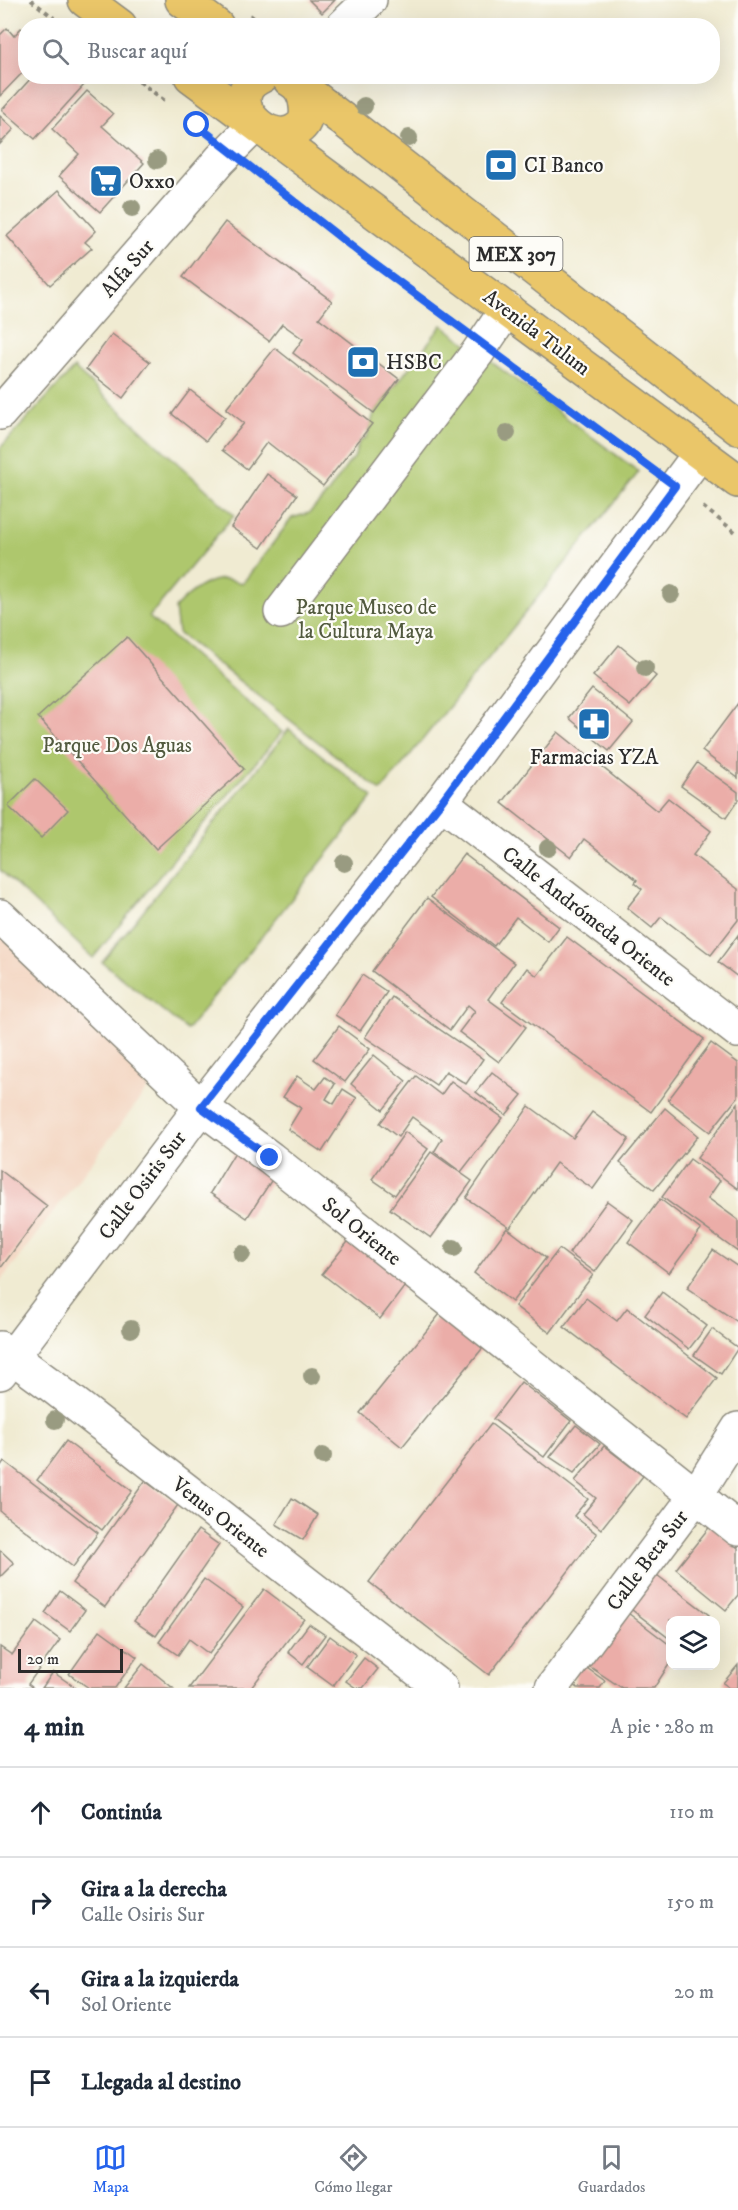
<!DOCTYPE html>
<html lang="es">
<head>
<meta charset="utf-8">
<style>
  body { margin:0; font-family:"IM FELL DW Pica",serif; background:#f6f6f7; color:#1f2937 }
  .controls { position:absolute; right:18px; bottom:18px; display:grid; overflow:hidden; border-radius:12px; box-shadow:0 6px 24px #0002 }
  .controls button { width:54px; height:54px; display:grid; place-items:center; padding:0; border:0; border-bottom:2px solid #e0e1e3; background:#fff; color:#1f2937; font:30px sans-serif }
  .scale { position:absolute; left:18px; bottom:15px; width:105px; box-sizing:border-box; padding-left:6px; border:3px solid #2b2b2b; border-top:0; font-size:16px; line-height:21px; white-space:nowrap; color:#2b2b2b; -webkit-text-stroke:4px #fdfcf7; paint-order:stroke }
  .stop { position:absolute; width:18px; height:18px; margin:-14px; border:4px solid #2563eb; border-radius:50%; background:#fff }
  .stop.end { background:#2563eb; border-color:#fff; box-shadow:0 2px 6px #0008 }
  .list { margin:0; padding:0; list-style:none }
  h2 { display:flex; justify-content:space-between; align-items:center; height:78px; margin:0; padding:0 24px; font-size:26px }
  h2 small { font-size:20px; font-weight:400; color:#747a83 }
  .list li { display:grid; grid-template-columns:39px 1fr auto; gap:18px; align-items:center; box-sizing:border-box; height:90px; padding:0 24px; border-top:2px solid #e0e1e3 }
  .list b { display:block; font-size:22px; white-space:nowrap }
  .list p { margin:0; font-size:20px; white-space:nowrap; color:#747a83 }
  .list em { font-size:20px; font-style:normal; color:#747a83 }
  .icon { flex:none; width:33px; height:33px; fill:none; stroke:currentColor; stroke-width:2; stroke-linecap:round; stroke-linejoin:round }
  .map { position:relative; flex:none; width:738px; height:1688px; overflow:hidden }
  .search { position:absolute; background:#fff; box-shadow:0 6px 24px #0002; left:18px; right:18px; top:18px; height:66px; display:flex; align-items:center; gap:15px; box-sizing:border-box; padding:0 21px; border-radius:24px; color:#747a83; font-size:22px }
  .sheet { height:438px; background:#fff }
  nav { display:flex; justify-content:space-around; align-items:center; box-sizing:border-box; height:84px; border-top:2px solid #e0e1e3; background:#fff; font-size:16px; color:#747a83 }
  nav a { display:grid; justify-items:center; gap:3px }
  nav .on { color:#2563eb }
  .map>svg:first-child { display:block }
  .built { fill:#f3d4bf }
  .green { fill:#aec76d; stroke:#6c794c; stroke-width:1.5 }
  .building { fill:#ebada8 }
  .lines { fill:none; stroke-linecap:round; stroke-linejoin:round }
  .minor-casing { stroke:#8e8b7e; stroke-width:36 }
  .major-casing { stroke:#8e8b7e; stroke-width:36 }
  .path { stroke:#8e8b7e; stroke-width:4; stroke-dasharray:4.5 4.5; stroke-linecap:butt }
  .minor { stroke:#fff; stroke-width:33 }
  .major { stroke:#eac669; stroke-width:33 }
  .tree { fill:#999b81 }
  .route { stroke:#2563eb; stroke-width:8 }
  .labels { text-anchor:middle; stroke-width:4.5; stroke-linejoin:round; paint-order:stroke }
  .shield { fill:#fdfcf7; stroke:#6a6a68; stroke-width:1.5 }
  .shield-label { font-size:20px; font-weight:bold; fill:#2b2b2b }
  .poi-label { font-size:21px; fill:#2b2b2b; stroke:#fdfcf7; text-anchor:start }
  .street-label { font-size:21px; fill:#2b2b2b; stroke:#fdfcf7 }
  .park-label { font-size:21px; fill:#525a3f; stroke:#fdfcf7 }
</style>
</head>
<body>
<div class="map">
<svg width="738" height="1688" viewBox="0 0 738 1688">
  <rect width="100%" height="100%" fill="#fdfcf7"/>
  <filter id="ink" filterUnits="userSpaceOnUse"><feTurbulence type="fractalNoise" baseFrequency=".0167" numOctaves="2"/><feDisplacementMap in="SourceGraphic" scale="12" xChannelSelector="R" yChannelSelector="G"/><feConvolveMatrix kernelMatrix="1 2 1 2 8 2 1 2 1" color-interpolation-filters="sRGB"/></filter>
  <filter id="wash" filterUnits="userSpaceOnUse"><feTurbulence type="fractalNoise" baseFrequency=".008" numOctaves="4" result="noise"/><feDisplacementMap in="SourceGraphic" scale="24" xChannelSelector="R" yChannelSelector="G"/><feGaussianBlur stdDeviation="1.35" result="paint"/><feColorMatrix in="noise" values="0 0 0 0 0 0 0 0 0 0 0 0 0 0 0 0 0 1.4 0 .05"/><feComposite in="paint" operator="in"/></filter>
  <g filter="url(#wash)">
    <rect width="100%" height="100%" fill="#f0ebd2"/>
    <path class="built" d="M0,934L153,1082L0,1282Z"/>
    <g class="green">
      <path d="M442,325L639,472L381,791L178,633L175,608C187,595 205,580 224,579C229,579 237,582 243,583L292,518L309,513L328,493L348,464L354,458L359,442L367,437L374,413Z"/>
      <path d="M74,368L234,515L149,617L282,732L180,851L93,958L0,870V448Z"/>
      <path d="M289,729L373,797L187,1030L102,962Z"/>
    </g>
    <g id="blocks">
      <g class="building">
        <path d="M309,0H335L322,13Z"/>
        <path d="M7,28L14,36L21,28L26,32V69L0,96V35Z"/>
        <path d="M33,76H75L84,85L35,139L2,110Z"/>
        <path d="M87,91L113,114L102,126L144,163L100,212L59,176L79,154L52,129Z"/>
        <path d="M0,116L14,129L0,144Z"/>
        <path d="M59,190L96,231L85,242L92,248L50,285L7,236Z"/>
        <path d="M225,222L332,301L319,318L399,379L374,413L293,353L303,339L282,324L269,341L183,277Z"/>
        <path d="M112,334L150,362L123,398L86,369Z"/>
        <path d="M275,348L372,424L323,486L267,442L247,469L222,450L244,423L226,409Z"/>
        <path d="M190,390L225,417L206,441L172,414Z"/>
        <path d="M267,474L297,495L261,548L231,527Z"/>
        <path d="M127,637L244,769L156,849L38,717Z"/>
        <path d="M619,645L656,676L630,706L593,676Z"/>
        <path d="M592,689L633,722L609,751L569,718Z"/>
        <path d="M738,703V778L702,751Z"/>
        <path d="M558,732L657,811L668,798L711,831L693,855L738,889V920L711,955L661,917L652,928L627,908L642,889L635,883L637,880L584,839L571,857L502,803Z"/>
        <path d="M697,763L738,792V800L726,818L681,786Z"/>
        <path d="M35,779L68,810L41,838L8,806Z"/>
        <path d="M464,854L559,927L548,942L516,917L494,946L431,897Z"/>
        <path d="M427,898L514,963L488,999L526,1027L499,1062L459,1032L475,1011L468,1005L450,1030L372,971Z"/>
        <path d="M738,935V977L718,962Z"/>
        <path d="M567,937L704,1039L651,1112L502,1002L527,968L537,976Z"/>
        <path d="M362,975L387,992L360,1031L335,1015Z"/>
        <path d="M392,997L483,1059L466,1084L446,1071L436,1085L365,1037Z"/>
        <path d="M339,1026L370,1049L345,1082L314,1059Z"/>
        <path d="M711,1043L738,1063V1097L710,1132L668,1100Z"/>
        <path d="M374,1055L406,1081L383,1110L351,1084Z"/>
        <path d="M492,1072L522,1095L506,1115L476,1092Z"/>
        <path d="M297,1076L316,1089L325,1077L335,1084L326,1099L334,1104L343,1089L357,1098L322,1152L288,1129L301,1108L283,1097Z"/>
        <path d="M416,1076L441,1095L451,1081L503,1118L461,1172L434,1152L442,1139L412,1117L398,1137L380,1123Z"/>
        <path d="M738,1103V1189L697,1158Z"/>
        <path d="M529,1106L573,1138L592,1112L629,1139L593,1189L556,1163L510,1228L466,1198Z"/>
        <path d="M665,1108L698,1136L654,1190L620,1163Z"/>
        <path d="M405,1132L428,1149L395,1195L372,1179Z"/>
        <path d="M235,1152L273,1178L247,1218L210,1193Z"/>
        <path d="M431,1152L472,1181L431,1238L390,1209Z"/>
        <path d="M690,1159L720,1181L708,1198L738,1220V1252L662,1197Z"/>
        <path d="M0,1170L47,1206L0,1269Z"/>
        <path d="M660,1199L701,1230L669,1273L628,1242Z"/>
        <path d="M607,1201L633,1220L595,1272L569,1253Z"/>
        <path d="M507,1228L546,1258L512,1302L474,1273Z"/>
        <path d="M351,1238L408,1282L380,1319L322,1274Z"/>
        <path d="M559,1249L593,1275L550,1333L515,1306Z"/>
        <path d="M713,1250L738,1267V1322L687,1288Z"/>
        <path d="M662,1292L707,1326L689,1349L645,1315Z"/>
        <path d="M586,1298L617,1321L627,1308L717,1378L686,1419L564,1327Z"/>
        <path d="M444,1309L486,1344L402,1447L360,1413Z"/>
        <path d="M712,1329L738,1348L721,1374L694,1355Z"/>
        <path d="M521,1382L571,1421L544,1457L493,1419Z"/>
        <path d="M491,1424L588,1499L574,1516L597,1534L489,1675L369,1582Z"/>
        <path d="M576,1425L600,1444L574,1473L550,1457Z"/>
        <path d="M66,1441L132,1491L102,1530L37,1480Z"/>
        <path d="M604,1446L643,1476L601,1529L583,1514L596,1498L575,1481Z"/>
        <path d="M4,1461L98,1533L73,1567L0,1511V1467Z"/>
        <path d="M145,1481L178,1505L105,1607L72,1583Z"/>
        <path d="M292,1498L318,1515L303,1540L276,1524Z"/>
        <path d="M711,1525L738,1548V1595L726,1610L676,1569Z"/>
        <path d="M198,1530L219,1545L156,1636L134,1621Z"/>
        <path d="M0,1550L14,1563L0,1577Z"/>
        <path d="M653,1572L709,1615L705,1620H670V1639L627,1606Z"/>
        <path d="M204,1579L243,1607L209,1654L189,1639L178,1655L159,1642Z"/>
        <path d="M264,1589L304,1619L251,1688H189Z"/>
        <path d="M60,1591L85,1610L70,1631L45,1613Z"/>
        <path d="M624,1610L670,1645V1663L654,1688H622L583,1662Z"/>
        <path d="M36,1622L60,1640L28,1684L33,1688H0V1647L12,1655Z"/>
        <path d="M309,1624L325,1635L303,1664L288,1652Z"/>
        <path d="M100,1630L137,1657L115,1688H89L69,1674Z"/>
        <path d="M330,1636L356,1655L333,1686L307,1667Z"/>
        <path d="M364,1658L378,1669L363,1688H356L346,1681Z"/>
        <path d="M577,1661L605,1681L600,1688H578L574,1685Z"/>
        <path d="M143,1664L173,1688H124Z"/>
        <path d="M738,1665V1688H730L723,1683Z"/>
        <path d="M53,1672L76,1688H42Z"/>
      </g>
    </g>
  </g>
  <g filter="url(#ink)">
    <use href="#blocks" fill-opacity="0" stroke="#8e8b7e" stroke-width="1.5"/>
    <g class="lines">
      <defs>
        <g id="minor">
          <path d="M343,26L370,0"/>
          <path d="M0,413L220,160L256,124"/>
          <path d="M281,612L478,352L507,309"/>
          <path d="M441,802L738,1031"/>
          <path d="M0,916L201,1107L270,1158L738,1529"/>
          <path d="M0,1348L52,1386L441,1688"/>
          <path d="M0,1373L201,1107L441,802L700,453"/>
          <path d="M552,1688L695,1497L738,1429"/>
        </g>
        <g id="major">
          <path d="M85,0L120,26"/>
          <path d="M182,0L217,26"/>
          <path d="M191,76L738,481"/>
          <path d="M262,76C215,98 272,154 300,127C306,122 307,115 306,106C305,96 300,85 290,80"/>
          <path d="M287,76L738,428"/>
        </g>
      </defs>
      <use href="#minor" class="minor-casing"/>
      <use href="#major" class="major-casing"/>
      <g class="path">
        <path d="M31,0L54,18"/>
        <path d="M250,15L264,26"/>
        <path d="M132,76L165,101"/>
        <path d="M256,172L365,257L456,323"/>
        <path d="M510,363L649,466"/>
        <path d="M703,507L738,534"/>
      </g>
      <use href="#minor" class="minor"/>
      <use href="#major" class="major"/>
    </g>
    <g class="tree">
      <circle cx="364" cy="106" r="9"/>
      <circle cx="409" cy="138" r="9"/>
      <circle cx="157" cy="160" r="9"/>
      <circle cx="132" cy="208" r="9"/>
      <circle cx="507" cy="433" r="9"/>
      <circle cx="671" cy="594" r="9"/>
      <circle cx="645" cy="668" r="9"/>
      <circle cx="548" cy="848" r="9"/>
      <circle cx="344" cy="863" r="9"/>
      <circle cx="454" cy="1248" r="9"/>
      <circle cx="242" cy="1254" r="9"/>
      <circle cx="131" cy="1329" r="9"/>
      <circle cx="312" cy="1376" r="9"/>
      <circle cx="55" cy="1420" r="9"/>
      <circle cx="323" cy="1456" r="9"/>
    </g>
  </g>
  <g class="lines" filter="url(#ink)">
    <path class="route" d="M197,125L365,257L675,486L441,802L201,1107L270,1158"/>
  </g>
  <defs>
    <symbol id="bank-square" viewBox="-11 -11 22 22"><rect x="-9" y="-9" width="18" height="18" rx="4" fill="#1f6fb2" stroke="#fdfcf7"/><path d="M-6-4H6V4H-6ZM0-2.3a2.3 2.3 0 1 0 0 4.6a2.3 2.3 0 1 0 0-4.6Z" fill="#fff"/></symbol>
    <symbol id="supermarket-square" viewBox="-11 -11 22 22"><rect x="-9" y="-9" width="18" height="18" rx="4" fill="#1f6fb2" stroke="#fdfcf7"/><path d="M-6-5.5h2.5l.6 2H6L4.5 2H-2.5L-4.4-4H-6ZM-1.5 3.2a1.3 1.3 0 1 0 .1 0ZM3 3.2a1.3 1.3 0 1 0 .1 0Z" fill="#fff"/></symbol>
    <symbol id="pharmacy-square" viewBox="-11 -11 22 22"><rect x="-9" y="-9" width="18" height="18" rx="4" fill="#1f6fb2" stroke="#fdfcf7"/><path d="M-2-6h4v4h4v4h-4v4h-4v-4h-4v-4h4Z" fill="#fff"/></symbol>
  </defs>
  <g fill-rule="evenodd">
    <use href="#bank-square" x="482" y="146" width="38" height="38"/>
    <use href="#supermarket-square" x="87" y="162" width="38" height="38"/>
    <use href="#bank-square" x="344" y="343" width="38" height="38"/>
    <use href="#pharmacy-square" x="575" y="705" width="38" height="38"/>
  </g>
  <g class="labels">
    <rect class="shield" x="469.5" y="237" width="93" height="34" rx="4.5"/>
    <g class="shield-label">
      <text x="516" y="261">MEX 307</text>
    </g>
    <g class="poi-label">
      <text x="524" y="172">CI Banco</text>
      <text x="129" y="188">Oxxo</text>
      <text x="386" y="369">HSBC</text>
      <text x="594" y="764" text-anchor="middle">Farmacias YZA</text>
    </g>
    <g class="street-label">
      <text transform="translate(127 268) rotate(-49)" y="7">Alfa Sur</text>
      <text transform="translate(537 332) rotate(37)" y="7">Avenida Tulum</text>
      <text transform="translate(589 916) rotate(38)" y="7">Calle Andrómeda Oriente</text>
      <text transform="translate(142 1185) rotate(-53)" y="7">Calle Osiris Sur</text>
      <text transform="translate(362 1231) rotate(39)" y="7">Sol Oriente</text>
      <text transform="translate(221 1517) rotate(38)" y="7">Venus Oriente</text>
      <text transform="translate(647 1560) rotate(-53)" y="7">Calle Beta Sur</text>
    </g>
    <g class="park-label">
      <text x="366" y="614">Parque Museo de<tspan x="366" dy="24">la Cultura Maya</tspan></text>
      <text x="117" y="752">Parque Dos Aguas</text>
    </g>
  </g>
</svg>
<div class="controls">
<button><svg class="icon" aria-label="layers" viewBox="0 0 24 24"><path d="M12 4l9 5-9 5-9-5zM3 14l9 5 9-5"/></svg></button>
</div>
<div class="scale">20 m</div>
<div class="stop" style="left:197px;top:125px"></div>
<div class="stop end" style="left:270px;top:1158px"></div>
<div class="search"><svg class="icon" aria-label="search" viewBox="0 0 24 24"><circle cx="10" cy="10" r="6"/><path d="M15 15l6 6"/></svg>Buscar aquí</div>
</div>
<section class="sheet">
<h2>4 min<small>A pie · 280 m</small></h2>
<ul class="list">
<li><svg class="icon" aria-label="ahead" viewBox="0 0 24 24"><path d="M12 20V5M6 11l6-6 6 6"/></svg><div><b>Continúa</b></div><em>110 m</em></li>
<li><svg class="icon" aria-label="right" viewBox="0 0 24 24"><path d="M7 20v-9h11M14 6l5 5-5 5"/></svg><div><b>Gira a la derecha</b><p>Calle Osiris Sur</p></div><em>150 m</em></li>
<li><svg class="icon" aria-label="left" viewBox="0 0 24 24"><path d="M17 20v-9H6M10 6l-5 5 5 5"/></svg><div><b>Gira a la izquierda</b><p>Sol Oriente</p></div><em>20 m</em></li>
<li><svg class="icon" aria-label="arrive" viewBox="0 0 24 24"><path d="M6 21V4h12l-3 4 3 4H6"/></svg><div><b>Llegada al destino</b></div></li>
</ul>
</section>
<nav>
<a class="on"><svg class="icon" aria-label="map" viewBox="0 0 24 24"><path d="M3 6l6-2 6 2 6-2v14l-6 2-6-2-6 2zM9 4v14M15 6v14"/></svg>Mapa</a>
<a><svg class="icon" aria-label="directions" viewBox="0 0 24 24"><path d="M12 3l9 9-9 9-9-9zM9 14v-3h6M13 9l2 2-2 2"/></svg>Cómo llegar</a>
<a><svg class="icon" aria-label="saved" viewBox="0 0 24 24"><path d="M7 4h10v16l-5-4-5 4z"/></svg>Guardados</a>
</nav>
</body>
</html>
